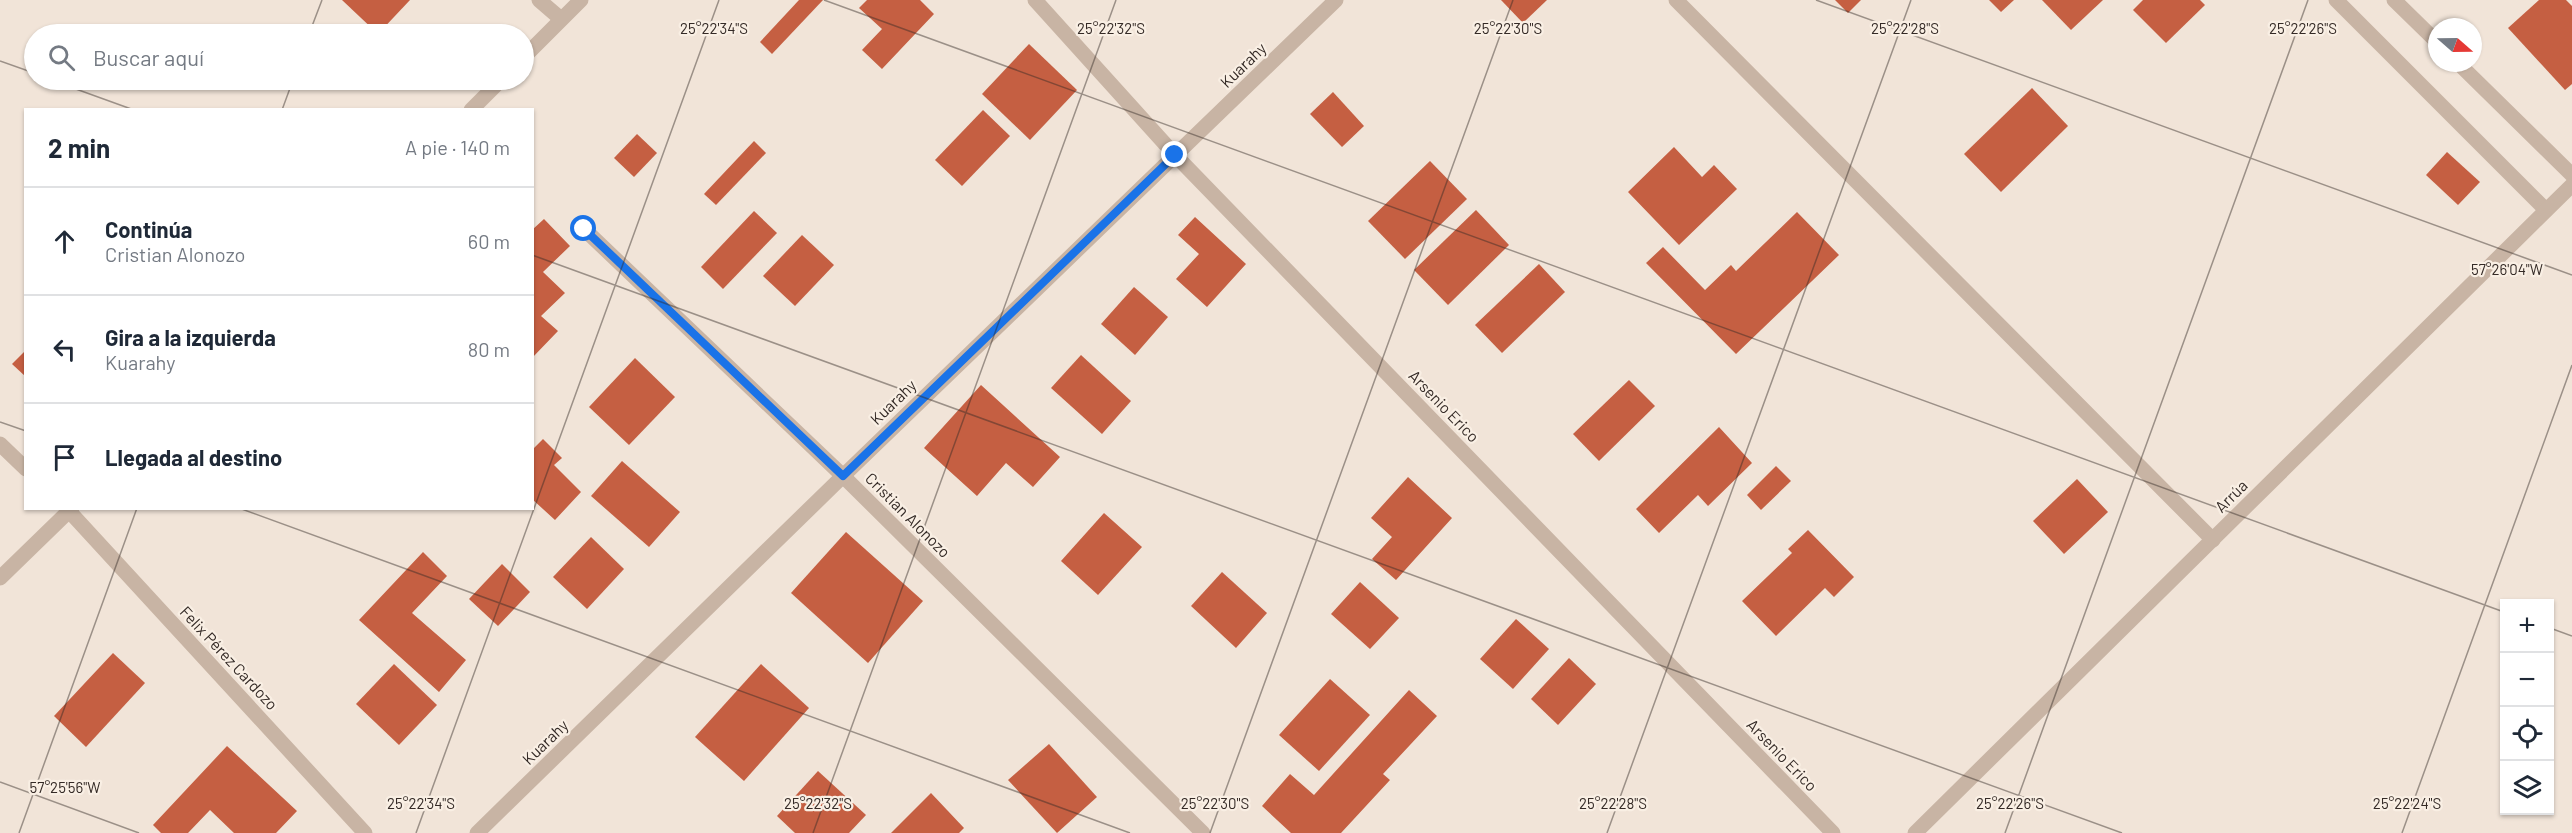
<!DOCTYPE html>
<html lang="es">
<head>
<meta charset="utf-8">
<style>
  body { margin:0; font-family:Barlow,sans-serif; background:#f6f6f7; color:#1f2937 }
  .controls { position:absolute; right:18px; bottom:18px; display:grid; overflow:hidden; border-radius:0px; box-shadow:0 2px 4px #0004 }
  .controls button { width:54px; height:54px; display:grid; place-items:center; padding:0; border:0; border-bottom:2px solid #e0e1e3; background:#fff; color:#1f2937; font:30px sans-serif }
  .compass { position:absolute; left:2428px; top:18px; width:54px; height:54px; border-radius:50%; background:#fff; box-shadow:0 2px 4px #0004; rotate:110deg }
  .stop { position:absolute; width:18px; height:18px; margin:-14px; border:4px solid #1a73e8; border-radius:50%; background:#fff }
  .stop.end { background:#1a73e8; border-color:#fff; box-shadow:0 2px 6px #0008 }
  .list { margin:0; padding:0; list-style:none }
  h2 { display:flex; justify-content:space-between; align-items:center; height:78px; margin:0; padding:0 24px; font-size:26px }
  h2 small { font-size:20px; font-weight:400; color:#747a83 }
  .list li { display:grid; grid-template-columns:39px 1fr auto; gap:18px; align-items:center; box-sizing:border-box; height:108px; padding:0 24px; border-top:2px solid #e0e1e3 }
  .list b { display:block; font-size:22px; white-space:nowrap }
  .list p { margin:0; font-size:20px; white-space:nowrap; color:#747a83 }
  .list em { font-size:20px; font-style:normal; color:#747a83 }
  .icon { flex:none; width:33px; height:33px; fill:none; stroke:currentColor; stroke-width:2; stroke-linecap:round; stroke-linejoin:round }
  .map { position:relative; flex:none; width:2572px; height:833px; overflow:hidden }
  .search { position:absolute; background:#fff; box-shadow:0 2px 4px #0004; left:24px; top:24px; width:510px; height:66px; display:flex; align-items:center; gap:15px; box-sizing:border-box; padding:0 21px; border-radius:33px; color:#747a83; font-size:22px }
  .panel { position:absolute; background:#fff; box-shadow:0 2px 4px #0004; left:24px; top:108px; width:510px; height:402px; border-radius:0px }
  .map>svg:first-child { display:block }
  .building { fill:#c55f42 }
  .lines { fill:none; stroke-linecap:round; stroke-linejoin:round }
  .service { stroke:#c8b4a4; stroke-width:15 }
  .minor { stroke:#c8b4a4; stroke-width:15 }
  .tertiary { stroke:#c8b4a4; stroke-width:15 }
  .route { stroke:#1a73e8; stroke-width:8 }
  .ticks { fill:none; stroke:#342a26; stroke-width:1.5; stroke-opacity:0.45 }
  .labels { text-anchor:middle; stroke-width:4.5; stroke-linejoin:round; paint-order:stroke }
  .street-label { font-size:16px; fill:#342a26; stroke:#f9efe4 }
  .ticks-label { font-size:15px; text-anchor:middle; fill:#342a26; stroke:#f9efe4; stroke-width:4.5; stroke-linejoin:round; paint-order:stroke }
</style>
</head>
<body>
<div class="map">
<svg width="2572" height="833" viewBox="0 0 2572 833">
  <rect width="100%" height="100%" fill="#f1e4d8"/>
  <g class="building">
    <path d="M342,0H410L378,34Z"/>
    <path d="M799,0H823L772,54L760,42Z"/>
    <path d="M867,0H920L934,14L882,69L862,50L882,29L859,8Z"/>
    <path d="M1501,0H1547L1523,23Z"/>
    <path d="M1835,0H1861L1848,13Z"/>
    <path d="M1989,0H2014L2001,12Z"/>
    <path d="M2042,0H2103L2071,30Z"/>
    <path d="M2143,0H2200L2205,5L2166,43L2133,10Z"/>
    <path d="M2539,0H2566L2572,6V84L2565,90L2508,28Z"/>
    <path d="M1029,44L1077,90L1030,140L982,94Z"/>
    <path d="M2032,88L2068,126L2001,192L1964,154Z"/>
    <path d="M1333,92L1364,126L1342,147L1310,114Z"/>
    <path d="M983,110L1010,136L962,186L935,160Z"/>
    <path d="M637,134L657,153L634,177L614,158Z"/>
    <path d="M754,141L766,153L716,205L704,194Z"/>
    <path d="M1674,147L1702,177L1714,165L1737,189L1679,245L1628,192Z"/>
    <path d="M2447,152L2480,182L2458,205L2426,175Z"/>
    <path d="M1430,161L1467,199L1405,259L1368,221Z"/>
    <path d="M1476,210L1509,245L1448,305L1414,270Z"/>
    <path d="M754,211L777,233L723,289L701,267Z"/>
    <path d="M1797,212L1839,255L1736,354L1646,263L1663,247L1705,290L1731,265L1736,271Z"/>
    <path d="M1195,217L1246,264L1207,307L1176,279L1199,254L1178,235Z"/>
    <path d="M544,219L570,246L543,272L565,293L541,316L558,331L532,358V230Z"/>
    <path d="M802,235L834,265L795,306L763,276Z"/>
    <path d="M1539,264L1565,292L1502,353L1475,325Z"/>
    <path d="M1134,287L1168,317L1135,355L1101,324Z"/>
    <path d="M26,350V377L12,364Z"/>
    <path d="M1081,355L1131,401L1102,434L1051,388Z"/>
    <path d="M635,358L675,397L629,445L589,407Z"/>
    <path d="M1629,380L1655,406L1599,461L1573,434Z"/>
    <path d="M981,385L1060,457L1033,487L1006,463L977,496L924,448Z"/>
    <path d="M1719,427L1752,463L1708,506L1698,495L1659,533L1636,509Z"/>
    <path d="M543,439L562,458L554,465L581,492L555,520L532,499V450Z"/>
    <path d="M622,461L680,512L649,547L591,496Z"/>
    <path d="M1776,466L1791,481L1761,510L1747,495Z"/>
    <path d="M1408,477L1452,518L1396,580L1372,559L1392,537L1371,518Z"/>
    <path d="M2077,479L2108,512L2064,554L2033,521Z"/>
    <path d="M1104,513L1142,547L1098,595L1061,561Z"/>
    <path d="M1808,530L1854,577L1834,597L1825,588L1776,636L1742,601L1792,553L1788,549Z"/>
    <path d="M846,532L923,601L868,663L791,593Z"/>
    <path d="M591,537L624,569L587,609L553,577Z"/>
    <path d="M423,552L447,576L412,613L466,660L439,692L359,620Z"/>
    <path d="M502,564L530,592L498,626L469,599Z"/>
    <path d="M1222,572L1267,613L1236,648L1191,606Z"/>
    <path d="M1360,582L1399,618L1370,649L1331,614Z"/>
    <path d="M1516,619L1549,649L1513,689L1480,659Z"/>
    <path d="M113,653L145,683L86,747L54,716Z"/>
    <path d="M1569,658L1596,684L1558,725L1531,699Z"/>
    <path d="M394,664L437,705L399,745L356,704Z"/>
    <path d="M761,664L809,708L744,781L695,737Z"/>
    <path d="M1330,679L1370,715L1319,771L1279,735Z"/>
    <path d="M1409,690L1437,716L1383,774L1390,780L1341,833H1291L1262,806L1290,774L1314,795Z"/>
    <path d="M1049,744L1097,797L1057,833L1008,780Z"/>
    <path d="M227,746L297,811L276,833H234L210,810L188,833H161L153,825Z"/>
    <path d="M818,771L866,815L849,833H795L777,816Z"/>
    <path d="M931,793L964,828L959,833H891Z"/>
  </g>
  <g class="lines">
    <path class="service" d="M69,511L365,833"/>
    <g class="minor">
      <path d="M539,0L561,19"/>
      <path d="M1035,0L1175,155L1833,833"/>
      <path d="M1676,0L2213,540"/>
      <path d="M2336,0L2546,210"/>
      <path d="M2394,0L2437,42"/>
      <path d="M524,57L581,0"/>
      <path d="M2458,63L2572,175"/>
      <path d="M471,110L501,80"/>
      <path d="M584,229L843,476L1203,833"/>
      <path d="M0,444L26,469"/>
      <path d="M0,578L72,508"/>
      <path d="M1915,833L2572,185"/>
    </g>
    <path class="tertiary" d="M477,833L843,476L1336,0"/>
  </g>
  <g class="lines">
    <path class="route" d="M584,229L843,476L1175,155"/>
  </g>
  <path class="ticks" d="M824,0L2504,612M1816,0L2572,275M309,34L322,0M0,61L34,73M51,80L134,110M282,110L293,80M532,255L2122,833M0,422L26,431M239,508L1130,833M2550,628L2572,636M0,782L139,833M19,833L137,508M416,833L719,0M813,833L1116,0M1210,833L1513,0M1607,833L1911,0M2005,833L2308,0M2402,833L2572,365"/>
  <g class="labels">
    <g class="street-label">
      <text transform="translate(1243 65) rotate(-44)" y="6">Kuarahy</text>
      <text transform="translate(893 402) rotate(-44)" y="6">Kuarahy</text>
      <text transform="translate(1444 406) rotate(46)" y="6">Arsenio Erico</text>
      <text transform="translate(2231 496) rotate(-45)" y="6">Arrúa</text>
      <text transform="translate(908 515) rotate(45)" y="6">Cristian Alonozo</text>
      <text transform="translate(229 658) rotate(47)" y="6">Felix Pérez Cardozo</text>
      <text transform="translate(545 742) rotate(-44)" y="6">Kuarahy</text>
      <text transform="translate(1782 755) rotate(46)" y="6">Arsenio Erico</text>
    </g>
  </g>
  <g class="ticks-label">
    <text x="714" y="34">25°22'34"S</text>
    <text x="1111" y="34">25°22'32"S</text>
    <text x="1508" y="34">25°22'30"S</text>
    <text x="1905" y="34">25°22'28"S</text>
    <text x="2303" y="34">25°22'26"S</text>
    <text x="2507" y="275">57°26'04"W</text>
    <text x="65" y="793">57°25'56"W</text>
    <text x="421" y="809">25°22'34"S</text>
    <text x="818" y="809">25°22'32"S</text>
    <text x="1215" y="809">25°22'30"S</text>
    <text x="1613" y="809">25°22'28"S</text>
    <text x="2010" y="809">25°22'26"S</text>
    <text x="2407" y="809">25°22'24"S</text>
  </g>
</svg>
<div class="controls">
<button>+</button>
<button>−</button>
<button><svg class="icon" aria-label="locate" viewBox="0 0 24 24"><circle cx="12" cy="12" r="6"/><path d="M12 2v4M12 18v4M2 12h4M18 12h4"/></svg></button>
<button><svg class="icon" aria-label="layers" viewBox="0 0 24 24"><path d="M12 4l9 5-9 5-9-5zM3 14l9 5 9-5"/></svg></button>
</div>
<svg class="compass" viewBox="-18 -18 36 36"><path d="M0-13l5 13h-10z" fill="#e53935"/><path d="M0 13l5-13h-10z" fill="#747a83"/></svg>
<div class="stop" style="left:584px;top:229px"></div>
<div class="stop end" style="left:1175px;top:155px"></div>
<div class="search"><svg class="icon" aria-label="search" viewBox="0 0 24 24"><circle cx="10" cy="10" r="6"/><path d="M15 15l6 6"/></svg>Buscar aquí</div>
<section class="panel">
<h2>2 min<small>A pie · 140 m</small></h2>
<ul class="list">
<li><svg class="icon" aria-label="ahead" viewBox="0 0 24 24"><path d="M12 20V5M6 11l6-6 6 6"/></svg><div><b>Continúa</b><p>Cristian Alonozo</p></div><em>60 m</em></li>
<li><svg class="icon" aria-label="left" viewBox="0 0 24 24"><path d="M17 20v-9H6M10 6l-5 5 5 5"/></svg><div><b>Gira a la izquierda</b><p>Kuarahy</p></div><em>80 m</em></li>
<li><svg class="icon" aria-label="arrive" viewBox="0 0 24 24"><path d="M6 21V4h12l-3 4 3 4H6"/></svg><div><b>Llegada al destino</b></div></li>
</ul>
</section>
</div>
</body>
</html>
